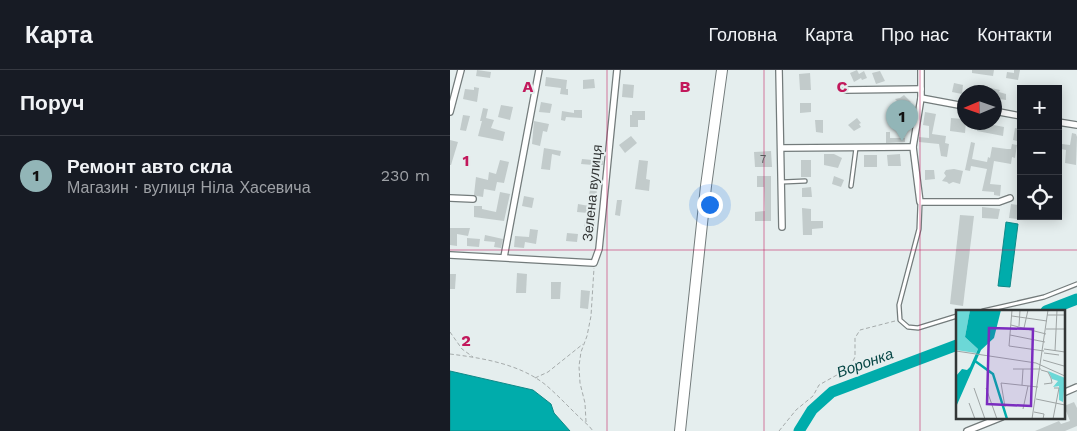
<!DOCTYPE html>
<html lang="uk">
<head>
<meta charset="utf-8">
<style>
  body { margin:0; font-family:"Work Sans",sans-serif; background:#242831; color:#f1f3f6 }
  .controls { position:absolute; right:15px; top:15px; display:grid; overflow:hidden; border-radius:0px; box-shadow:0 2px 12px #0003 }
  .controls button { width:45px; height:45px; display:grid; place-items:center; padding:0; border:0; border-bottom:1px solid #363941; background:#171b24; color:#f1f3f6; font:25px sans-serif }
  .compass { position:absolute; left:507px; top:15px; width:45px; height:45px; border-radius:50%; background:#171b24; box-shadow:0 2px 12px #0003; rotate:268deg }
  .you { position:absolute; left:259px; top:134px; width:18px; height:18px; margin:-12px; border:4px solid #fff; border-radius:50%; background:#1a73e8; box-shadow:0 0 0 8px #1a73e833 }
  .badge { display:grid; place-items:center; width:32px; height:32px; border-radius:50%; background:#92b5b7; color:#111; font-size:16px; font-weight:700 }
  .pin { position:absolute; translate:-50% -41px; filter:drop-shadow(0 1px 2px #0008) }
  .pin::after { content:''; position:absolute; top:26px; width:18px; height:15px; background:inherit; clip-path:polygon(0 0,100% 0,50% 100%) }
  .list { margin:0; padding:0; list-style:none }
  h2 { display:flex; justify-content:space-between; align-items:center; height:65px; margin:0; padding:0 20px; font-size:21px }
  h2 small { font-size:16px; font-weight:400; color:#9ea1a6 }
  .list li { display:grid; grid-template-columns:32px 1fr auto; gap:15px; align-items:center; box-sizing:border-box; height:80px; padding:0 20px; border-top:1px solid #363941 }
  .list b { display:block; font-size:19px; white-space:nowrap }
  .list p { margin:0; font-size:16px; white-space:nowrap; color:#9ea1a6 }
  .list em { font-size:16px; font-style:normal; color:#9ea1a6 }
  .icon { flex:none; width:28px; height:28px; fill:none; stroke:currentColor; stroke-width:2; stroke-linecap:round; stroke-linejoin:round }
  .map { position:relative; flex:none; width:627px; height:361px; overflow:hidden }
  header { display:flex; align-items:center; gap:30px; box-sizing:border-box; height:70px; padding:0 25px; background:#171b24; border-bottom:1px solid #363941 }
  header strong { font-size:24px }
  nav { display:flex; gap:28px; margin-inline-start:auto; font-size:18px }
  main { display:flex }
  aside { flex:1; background:#171b24 }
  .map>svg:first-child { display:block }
  .water { fill:#00acab; stroke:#0f8988 }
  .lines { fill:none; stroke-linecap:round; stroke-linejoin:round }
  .river { stroke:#00acab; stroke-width:11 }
  .building { fill:#c2cbcb }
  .service-casing { stroke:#737b7b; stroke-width:5.5 }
  .minor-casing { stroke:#737b7b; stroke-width:8 }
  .trunk-casing { stroke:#737b7b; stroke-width:12 }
  .path { stroke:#a5abab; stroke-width:1; stroke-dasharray:4 2.5; stroke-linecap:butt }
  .service { stroke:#fff; stroke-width:3 }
  .minor { stroke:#fff; stroke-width:5.5 }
  .trunk { stroke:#fff; stroke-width:10 }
  .grid { fill:none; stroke:#c2185b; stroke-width:1; stroke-opacity:0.55 }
  .labels { text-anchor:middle; stroke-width:4; stroke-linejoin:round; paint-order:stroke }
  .number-label { font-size:11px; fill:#575b5b }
  .street-label { font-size:14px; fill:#333636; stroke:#e5eeee }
  .water-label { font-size:15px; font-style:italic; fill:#064645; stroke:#e5eeee }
  .inset-river { fill:none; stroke:#00acab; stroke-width:2.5 }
  .inset-road { fill:none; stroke:#9ea4a4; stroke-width:1 }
  .view { fill:#7b2cbf; fill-opacity:0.15; stroke:#7b2cbf; stroke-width:2.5 }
  .inset-edge { fill:none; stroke:#333636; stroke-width:2.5 }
  .grid-label { font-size:16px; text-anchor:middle; font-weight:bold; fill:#c2185b; stroke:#e5eeee; stroke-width:4; stroke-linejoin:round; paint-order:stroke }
</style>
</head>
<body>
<header>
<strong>Карта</strong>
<nav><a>Головна</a><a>Карта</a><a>Про нас</a><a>Контакти</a></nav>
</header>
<main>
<aside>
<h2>Поруч<small></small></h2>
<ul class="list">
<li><span class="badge">1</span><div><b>Ремонт авто скла</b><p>Магазин · вулиця Ніла Хасевича</p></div><em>230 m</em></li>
</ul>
</aside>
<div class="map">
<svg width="627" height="361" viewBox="0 0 627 361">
  <rect width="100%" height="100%" fill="#e5eeee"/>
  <g class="water">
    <path d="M556,152L568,154L560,217L548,216Z"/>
    <path d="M0,301L83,320L101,334L104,343L120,361H0Z"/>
  </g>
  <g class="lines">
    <g class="river">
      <path d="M596,241L627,229"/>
      <path d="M349,361L362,340L382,322L507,275"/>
    </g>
  </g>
  <g class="building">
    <path d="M27,0L41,2L40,8L26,6Z"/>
    <path d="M407,0L409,4L414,1L417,8L412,10L411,8L404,12L400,3Z"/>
    <path d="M522,0H544L543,6L522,3Z"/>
    <path d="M564,0H570L568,10L556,8L557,2L564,3Z"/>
    <path d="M430,1L435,11L426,14L422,3Z"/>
    <path d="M360,3L361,20H350L349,4Z"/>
    <path d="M96,7L117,10L116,19H118V25L110,24L111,18L95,16Z"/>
    <path d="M144,9L145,18L133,19V10Z"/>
    <path d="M504,13L513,15L512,24L502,22Z"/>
    <path d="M173,14L184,15L183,28L172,27Z"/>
    <path d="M24,17L29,18L27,32L13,29L15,19L24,20Z"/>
    <path d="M536,17L550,20L549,22L556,24V30L544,28V22H535Z"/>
    <path d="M454,25L461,32L454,38L445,29L450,28Z"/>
    <path d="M91,32L102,34L100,43L89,42Z"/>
    <path d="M350,33H361V42L350,43Z"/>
    <path d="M51,35L63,37L60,50L48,47Z"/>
    <path d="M33,38L38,39L36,48L44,50L41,58L55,62L53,71L28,66L32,51H30Z"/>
    <path d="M124,40H132V48L116,47L115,51L111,50L112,41L124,43Z"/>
    <path d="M182,41H195V50H188V57H180V45H182Z"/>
    <path d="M475,42L486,44L482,64L496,66L495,73L499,74L497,87L491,86L489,74L469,72V67L479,68V56L473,55Z"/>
    <path d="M13,45L20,46L16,61L10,60Z"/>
    <path d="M407,48L411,53L409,54L411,57L404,61L398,55Z"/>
    <path d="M501,48L514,49V52H516L515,63L500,61Z"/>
    <path d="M365,50H373V63L366,62Z"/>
    <path d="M84,51L99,54L97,62L93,61L90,76L82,74Z"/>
    <path d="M528,52L554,57L553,66L527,61Z"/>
    <path d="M565,58L571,59V72L563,70Z"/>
    <path d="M436,62H440V68H455V72L436,73Z"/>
    <path d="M622,63L626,64L627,67L626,95L615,93L616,80L611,79L612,74L620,75Z"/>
    <path d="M181,66L187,73L175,83L169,75Z"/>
    <path d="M0,70L8,72L1,95H0Z"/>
    <path d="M521,72L525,73L522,89L537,92L538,87L540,88L542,77L557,79H561L562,74L567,75L565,88L562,87L561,94L544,91L540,114L551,115L550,126L544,125V122L532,121L537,99L521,96L520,101L515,100Z"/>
    <path d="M94,78L111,81L110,86L102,84L100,100L91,99Z"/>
    <path d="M321,81L322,97H305L304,82Z"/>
    <path d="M374,84H384L392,88L388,98L374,95Z"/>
    <path d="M450,84L451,96H438L437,85Z"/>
    <rect x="414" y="85" width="13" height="12"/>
    <path d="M132,89L153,91V95H150L146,128L139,127L143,95L131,94Z"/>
    <path d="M50,90L59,92L54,113L47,112L45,121L34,119L33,127L27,126L24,125L26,107L38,110L39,102L46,104Z"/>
    <path d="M189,90L198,91L196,109L200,110L199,121L185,119Z"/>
    <rect x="351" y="90" width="10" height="17"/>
    <path d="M504,99L513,101L510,114L503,112L499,114L497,112L492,111L496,106L494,103L496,100Z"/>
    <path d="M475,100H484L485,109L475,110Z"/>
    <path d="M307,106H321V151H305V142L315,141L314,117H307Z"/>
    <path d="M384,106L394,110L391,117L382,114Z"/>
    <path d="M361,117L362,127H352V118Z"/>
    <path d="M50,122L60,124L54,151L24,147V136H32V139L46,142Z"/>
    <path d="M74,126L84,128L82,138L72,136Z"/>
    <path d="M167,130H172L170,146L165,145Z"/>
    <path d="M128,134L139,136L138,143L127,142Z"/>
    <path d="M561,134L569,135L567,149L559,148Z"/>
    <path d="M532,137L550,139L548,149L532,148Z"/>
    <path d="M352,138L361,139V151H373V158L362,159V165H353Z"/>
    <path d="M510,145L524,146L513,236L500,234Z"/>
    <path d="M135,150L145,151L144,161L134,160Z"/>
    <path d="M0,158H20L18,166L7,164V176L0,175Z"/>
    <path d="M80,159L88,160L86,174L75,172L74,178L64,177L65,166L79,167Z"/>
    <path d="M117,163L128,164L127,172L116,171Z"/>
    <path d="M35,165L53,169L51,178L44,177L45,172L34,171Z"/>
    <path d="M17,168L30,169L29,177L17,176Z"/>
    <path d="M67,203L77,204L76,223H66Z"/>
    <path d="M0,204H6L5,219H0Z"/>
    <path d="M101,212H111L110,229H101Z"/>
    <path d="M131,220L140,221L138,239L130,238Z"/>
    <path d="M624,332L627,338V356L615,361H585L609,351L611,354L620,351L614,336Z"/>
  </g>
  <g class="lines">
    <defs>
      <g id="service">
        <path d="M332,112L355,111"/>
        <path d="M401,116L406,78"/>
        <path d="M470,133L469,159L449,235L450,250L458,257L468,258L507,246"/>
        <path d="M533,241L594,227L627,214"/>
      </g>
      <g id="minor">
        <path d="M329,0L332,157"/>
        <path d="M471,0V28L463,77L470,132H549L560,128"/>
        <path d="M396,20L471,19"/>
        <path d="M471,28L514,36"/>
        <path d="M544,41L571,46"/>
        <path d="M0,42L11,0"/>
        <path d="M608,52L627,55"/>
        <path d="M331,78L463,77"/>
        <path d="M0,128L23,129"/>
        <path d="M0,185L144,193L149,179L167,0"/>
        <path d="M54,187L89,0"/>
        <path d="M613,323L627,317"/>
        <path d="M517,361L552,347"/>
      </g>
      <path id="trunk" d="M230,361L256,116L272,0"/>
    </defs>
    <use href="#service" class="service-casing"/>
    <use href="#minor" class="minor-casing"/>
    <use href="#trunk" class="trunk-casing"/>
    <g class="path">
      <path d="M0,262L12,279L23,287"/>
      <path d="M0,284C32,288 71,294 97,316C112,329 124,343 139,356L143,361"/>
      <path d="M85,308L98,302L133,274"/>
      <path d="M136,352L135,333L130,313L129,296L131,282L137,266L141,246L144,198"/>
      <path d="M329,361L346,340L363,326L369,315L394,301L401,295L405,287V268L410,260L445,251"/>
    </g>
    <use href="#service" class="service"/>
    <use href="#minor" class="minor"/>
    <use href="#trunk" class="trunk"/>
  </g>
  <path class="grid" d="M157,0V361M314,0V361M470,0V361M0,180H627"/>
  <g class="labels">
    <g class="number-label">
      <text x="313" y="93">7</text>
    </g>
    <g class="street-label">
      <text transform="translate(142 123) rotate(-84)" y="5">Зелена вулиця</text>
    </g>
    <g class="water-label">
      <text transform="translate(415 293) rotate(-20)" y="5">Воронка</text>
    </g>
  </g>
  <g transform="translate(506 240)">
    <rect width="109" height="109" fill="#e5eeee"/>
    <path d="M0,0H14L9,27L22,39L20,43L0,40ZM92,61L109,68L107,92L103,90V76L97,77L102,71L96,69Z" fill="#6cd8d7"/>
    <path d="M14,0H45L38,28L25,40L0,97V66L6,59L11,60L14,57L22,39L9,27Z" fill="#00acab"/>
    <path class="inset-river" d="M19,51L37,64L51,109"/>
    <path class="inset-road" d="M56,0L53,36L88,41M91,5H109M56,6L91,11M55,15L90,24M63,16L64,0M68,18L72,0M90,19H109M54,25L89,32M88,39L109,42M0,41L80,53L109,66M99,41L101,0M88,43L103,45M87,50L108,56M57,59H85M85,60L92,62L95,68L96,73L88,74M66,75L67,59M18,78L29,109M30,78L41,109M80,89L109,95M13,93L19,109M49,97L45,73L82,77M67,99L72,76M78,102L88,104L87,109M76,109L92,0M97,109L103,78H98"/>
    <path class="view" d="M33,18L77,19L75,96L31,94Z"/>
    <rect width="109" height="109" class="inset-edge"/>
  </g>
  <g class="grid-label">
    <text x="78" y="22">A</text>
    <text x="235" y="22">B</text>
    <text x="392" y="22">C</text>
    <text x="16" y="96">1</text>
    <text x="16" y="276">2</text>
  </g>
</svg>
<div class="controls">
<button>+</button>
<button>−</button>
<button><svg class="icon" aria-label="locate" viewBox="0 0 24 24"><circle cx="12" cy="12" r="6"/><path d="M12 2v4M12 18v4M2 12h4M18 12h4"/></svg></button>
</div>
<svg class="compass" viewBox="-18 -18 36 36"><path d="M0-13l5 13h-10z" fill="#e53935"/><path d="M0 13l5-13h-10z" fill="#9ea1a6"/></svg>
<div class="you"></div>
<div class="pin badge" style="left:452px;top:71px">1</div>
</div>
</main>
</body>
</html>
